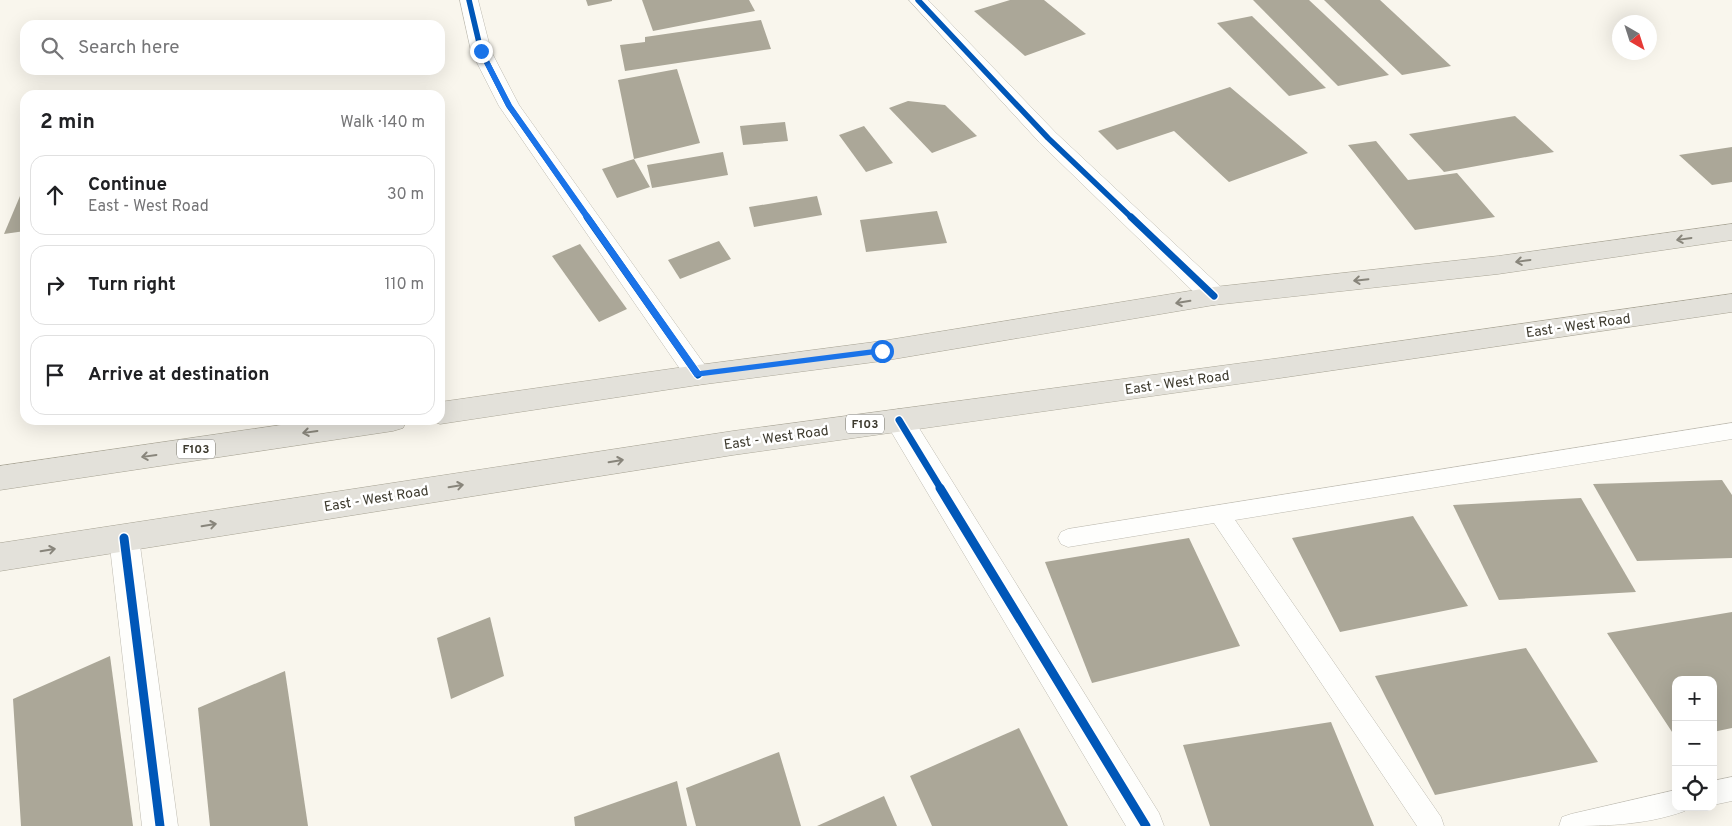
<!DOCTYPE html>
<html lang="en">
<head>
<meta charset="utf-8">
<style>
  body { margin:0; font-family:Overpass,sans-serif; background:#f2f2f2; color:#202124 }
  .controls { position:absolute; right:15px; bottom:15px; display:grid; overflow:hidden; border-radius:10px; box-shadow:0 5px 20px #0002 }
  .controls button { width:45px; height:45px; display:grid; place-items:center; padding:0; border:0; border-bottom:1px solid #e0e0e0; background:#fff; color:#202124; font:25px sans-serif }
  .compass { position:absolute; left:1612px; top:15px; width:45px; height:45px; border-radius:50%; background:#fff; box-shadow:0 5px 20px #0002; rotate:141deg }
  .stop { position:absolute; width:15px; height:15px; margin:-11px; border:4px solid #1a73e8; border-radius:50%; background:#fff }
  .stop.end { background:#1a73e8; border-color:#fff; box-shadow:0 1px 5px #0008 }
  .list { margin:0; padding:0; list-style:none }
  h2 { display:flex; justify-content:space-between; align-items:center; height:65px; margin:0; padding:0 20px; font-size:21px }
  h2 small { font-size:16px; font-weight:400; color:#757577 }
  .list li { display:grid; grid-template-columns:32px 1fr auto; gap:15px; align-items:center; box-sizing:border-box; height:80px; margin:0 10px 10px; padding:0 10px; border:1px solid #e0e0e0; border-radius:15px }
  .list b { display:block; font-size:19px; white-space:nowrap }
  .list p { margin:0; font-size:16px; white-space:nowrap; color:#757577 }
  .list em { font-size:16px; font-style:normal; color:#757577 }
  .icon { flex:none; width:28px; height:28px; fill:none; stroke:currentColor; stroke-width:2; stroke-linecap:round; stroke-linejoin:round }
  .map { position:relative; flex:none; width:1732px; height:826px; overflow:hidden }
  .search { position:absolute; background:#fff; box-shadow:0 5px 20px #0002; left:20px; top:20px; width:425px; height:55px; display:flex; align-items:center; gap:12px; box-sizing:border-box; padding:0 18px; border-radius:15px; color:#757577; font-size:19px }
  .panel { position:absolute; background:#fff; box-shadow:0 5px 20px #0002; left:20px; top:90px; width:425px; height:335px; border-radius:15px }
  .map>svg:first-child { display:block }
  .building { fill:#aba798 }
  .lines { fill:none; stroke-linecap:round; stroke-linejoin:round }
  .service-casing { stroke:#bebbb1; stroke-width:1 }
  .minor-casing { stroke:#bebbb1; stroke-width:1 }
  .primary-casing { stroke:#a7a394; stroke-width:1 }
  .service { fill:#fefefc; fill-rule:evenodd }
  .minor { fill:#fefefc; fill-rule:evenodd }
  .primary { fill:#e3e1da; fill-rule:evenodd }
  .cycleway-far2-casing { stroke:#fff; stroke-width:8 }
  .cycleway-far1-casing { stroke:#fff; stroke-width:10 }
  .cycleway-casing { stroke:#fff; stroke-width:12 }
  .cycleway-far2 { stroke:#0057b8; stroke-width:5.5 }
  .cycleway-far1 { stroke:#0057b8; stroke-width:7 }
  .cycleway { stroke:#0057b8; stroke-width:9 }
  .oneway { stroke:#88857b }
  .route { fill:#1a73e8 }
  .labels { text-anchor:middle; stroke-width:5; stroke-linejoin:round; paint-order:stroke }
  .shield { fill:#fff; stroke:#77756d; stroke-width:1 }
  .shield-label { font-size:12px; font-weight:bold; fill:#3d3a2e }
  .street-label { font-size:14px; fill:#3d3a2e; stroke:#fff }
</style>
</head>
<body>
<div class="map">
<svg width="1732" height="826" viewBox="0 0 1732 826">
  <rect width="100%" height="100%" fill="#f9f6ed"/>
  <g class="building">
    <path d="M586,0H612V1L588,6Z"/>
    <path d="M642,0H749L755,11L653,31Z"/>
    <path d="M1010,0H1044L1086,34L1025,56L974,11Z"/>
    <path d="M1253,0H1309L1389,75L1338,86Z"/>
    <path d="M1324,0H1380L1451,66L1402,75Z"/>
    <path d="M1252,16L1326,88L1289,96L1217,23Z"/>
    <path d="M761,20L771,49L625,71L620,45L645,42V37Z"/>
    <path d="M677,69L700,143L634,159L650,187L617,198L602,169L634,159L618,80Z"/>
    <path d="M1230,87L1308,153L1229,182L1174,131L1117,150L1098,131Z"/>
    <path d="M908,101L945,105L977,136L932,153L889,108Z"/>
    <path d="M1515,116L1554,152L1444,172L1409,134Z"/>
    <path d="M785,122L788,141L743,145L740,126Z"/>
    <path d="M864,126L893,163L866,172L839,135Z"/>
    <path d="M1376,141L1408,180L1457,173L1495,217L1415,230L1348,145Z"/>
    <path d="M1732,147V182L1712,185L1679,155Z"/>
    <path d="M723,152L728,175L652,188L647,165Z"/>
    <path d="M25,194V231L4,234L20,196Z"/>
    <path d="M817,196L822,215L754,227L749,207Z"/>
    <path d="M937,211L947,243L866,252L860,220Z"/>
    <path d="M719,241L731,259L680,279L668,260Z"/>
    <path d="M580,244L627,309L599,322L552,256Z"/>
    <path d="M1722,480L1732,495V558L1637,561L1593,484Z"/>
    <path d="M1581,498L1636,592L1499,600L1453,505Z"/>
    <path d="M1413,516L1468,606L1340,632L1292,538Z"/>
    <path d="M1189,538L1240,646L1092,683L1045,562Z"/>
    <path d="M1732,612V728L1713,732V680H1676V738L1607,633Z"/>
    <path d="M490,617L504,676L451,699L437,638Z"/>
    <path d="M1526,648L1598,762L1435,795L1375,676Z"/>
    <path d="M110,656L133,826H21L13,699Z"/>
    <path d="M285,671L308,826H210L198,708Z"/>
    <path d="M1331,722L1374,826H1210L1183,745Z"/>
    <path d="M1019,728L1068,826H932L910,776Z"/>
    <path d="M779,752L801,826H696L686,788Z"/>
    <path d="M677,781L687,826H575L574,817Z"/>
    <path d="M884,796L897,826H817Z"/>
  </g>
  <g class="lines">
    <defs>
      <g id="service">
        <path d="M1732,423V439L1235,520L1441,817L1444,826H1417L1214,523L1068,547L1061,544L1058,538L1061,532L1068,529Z"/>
        <path d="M1732,777V801L1713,805V781Z"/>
        <path d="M1676,790V807H1686L1685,811C1643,826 1602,826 1559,826L1562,817L1571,814Z"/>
      </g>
      <g id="minor">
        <path d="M460,0H478L491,51L519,105L707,368L711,375L707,382L698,385L689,382L499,106L471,51Z"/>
        <path d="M909,0H928L1056,133L1223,289L1227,296L1223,303L1214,305L1205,303L1040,143Z"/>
        <path d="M899,409L909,412L1159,813L1164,826H1126L889,428L885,420L889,412Z"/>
        <path d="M124,525L135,529L139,538L178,826H142L109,538L113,529Z"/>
      </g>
      <g id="primary">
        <path d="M1732,224V240L1498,274L1214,305L882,361L698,385L440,424L430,420H440V402L698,365L882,341L1214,287L1498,256Z"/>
        <path d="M1732,294V312L1280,378L733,455L0,571V543L733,431L1280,358Z"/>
        <path d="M315,420H407L403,428L393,431L0,490V466Z"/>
      </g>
    </defs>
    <use href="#service" class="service-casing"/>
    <use href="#minor" class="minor-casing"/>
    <use href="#primary" class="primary-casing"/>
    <use href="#service" class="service"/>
    <use href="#minor" class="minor"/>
    <use href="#primary" class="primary"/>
    <defs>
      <g id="cycleway-far2">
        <path d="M469,0L481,51L509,106L588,218"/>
        <path d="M918,0L1048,138L1132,218"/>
      </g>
      <g id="cycleway-far1">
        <path d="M587,217L698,375"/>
        <path d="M1131,217L1214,296"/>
        <path d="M899,420L941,489"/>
      </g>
      <g id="cycleway">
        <path d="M940,488L1146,826"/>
        <path d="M124,538L160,826"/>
      </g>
    </defs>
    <use href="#cycleway-far2" class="cycleway-far2-casing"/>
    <use href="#cycleway-far1" class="cycleway-far1-casing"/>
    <use href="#cycleway" class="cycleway-casing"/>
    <use href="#cycleway-far2" class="cycleway-far2"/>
    <use href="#cycleway-far1" class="cycleway-far1"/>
    <use href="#cycleway" class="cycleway"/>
  </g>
  <defs><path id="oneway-shaft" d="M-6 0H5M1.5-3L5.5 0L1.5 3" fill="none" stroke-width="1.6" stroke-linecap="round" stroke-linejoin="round" transform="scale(1.25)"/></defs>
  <g class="oneway">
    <use href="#oneway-shaft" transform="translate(1684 239) rotate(172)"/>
    <use href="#oneway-shaft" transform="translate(1523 261) rotate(172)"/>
    <use href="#oneway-shaft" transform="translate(1361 280) rotate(174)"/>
    <use href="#oneway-shaft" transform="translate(1183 302) rotate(171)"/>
    <use href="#oneway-shaft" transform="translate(310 432) rotate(172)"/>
    <use href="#oneway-shaft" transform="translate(149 456) rotate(172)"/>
    <use href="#oneway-shaft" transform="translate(616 461) rotate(-9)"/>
    <use href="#oneway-shaft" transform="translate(456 486) rotate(-9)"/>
    <use href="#oneway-shaft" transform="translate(209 525) rotate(-9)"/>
    <use href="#oneway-shaft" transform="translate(48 550) rotate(-9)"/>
  </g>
  <path class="route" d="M481,49L484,51L512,105L700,371L882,348L885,349V353L695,377L506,106L478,51Z"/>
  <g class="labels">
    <g class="shield">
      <rect x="846" y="414.5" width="38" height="19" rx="4"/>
      <rect x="177" y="439.5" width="38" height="19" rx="4"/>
    </g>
    <g class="shield-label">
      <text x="865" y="428">F103</text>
      <text x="196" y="453">F103</text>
    </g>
    <g class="street-label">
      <text transform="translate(1578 325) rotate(-8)" y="5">East - West Road</text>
      <text transform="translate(1177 382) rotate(-8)" y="5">East - West Road</text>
      <text transform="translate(776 437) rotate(-8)" y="5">East - West Road</text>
      <text transform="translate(376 498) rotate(-9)" y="5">East - West Road</text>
    </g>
  </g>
</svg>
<div class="controls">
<button>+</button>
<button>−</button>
<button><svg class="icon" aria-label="locate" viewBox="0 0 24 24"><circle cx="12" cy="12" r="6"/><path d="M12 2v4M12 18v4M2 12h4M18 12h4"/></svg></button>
</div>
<svg class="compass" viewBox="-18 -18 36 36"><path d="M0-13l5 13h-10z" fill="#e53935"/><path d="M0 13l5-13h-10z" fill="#757577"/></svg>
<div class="stop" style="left:882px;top:351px"></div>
<div class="stop end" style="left:481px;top:51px"></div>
<div class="search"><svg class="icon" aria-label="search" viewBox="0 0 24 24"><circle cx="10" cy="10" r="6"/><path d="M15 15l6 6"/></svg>Search here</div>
<section class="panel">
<h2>2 min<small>Walk · 140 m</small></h2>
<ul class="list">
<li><svg class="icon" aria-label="ahead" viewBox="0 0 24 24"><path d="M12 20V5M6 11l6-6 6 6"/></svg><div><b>Continue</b><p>East - West Road</p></div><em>30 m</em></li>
<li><svg class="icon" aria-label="right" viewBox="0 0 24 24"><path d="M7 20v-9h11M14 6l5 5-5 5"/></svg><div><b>Turn right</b></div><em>110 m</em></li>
<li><svg class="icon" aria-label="arrive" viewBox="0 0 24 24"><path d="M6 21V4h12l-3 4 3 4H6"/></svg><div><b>Arrive at destination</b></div></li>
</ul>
</section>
</div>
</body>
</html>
